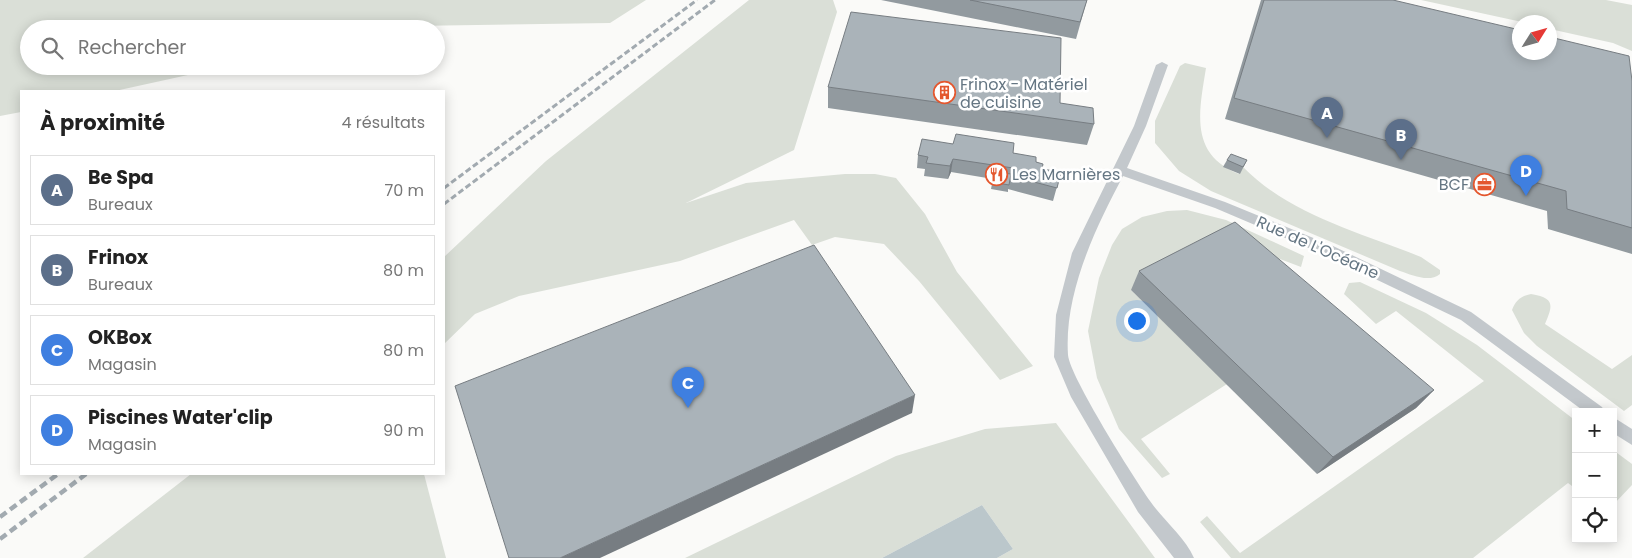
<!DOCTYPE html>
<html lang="fr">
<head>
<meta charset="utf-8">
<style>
  body { margin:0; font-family:Poppins,sans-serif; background:#f2f2f2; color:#222 }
  .controls { position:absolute; right:15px; bottom:15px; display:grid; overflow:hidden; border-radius:0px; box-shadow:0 2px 12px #0003 }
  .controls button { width:45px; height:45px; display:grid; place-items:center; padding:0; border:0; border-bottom:1px solid #e0e0e0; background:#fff; color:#222; font:25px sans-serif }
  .compass { position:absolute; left:1512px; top:15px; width:45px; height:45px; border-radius:50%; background:#fff; box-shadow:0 2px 12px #0003; rotate:53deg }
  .you { position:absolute; left:1136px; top:320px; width:18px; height:18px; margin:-12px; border:4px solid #fff; border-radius:50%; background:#1a73e8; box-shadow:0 0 0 8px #1a73e833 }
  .badge { display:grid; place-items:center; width:32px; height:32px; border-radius:50%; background:#e4572e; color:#fff; font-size:16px; font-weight:700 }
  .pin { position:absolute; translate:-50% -41px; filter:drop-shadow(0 1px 2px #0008) }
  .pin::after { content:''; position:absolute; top:26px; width:18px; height:15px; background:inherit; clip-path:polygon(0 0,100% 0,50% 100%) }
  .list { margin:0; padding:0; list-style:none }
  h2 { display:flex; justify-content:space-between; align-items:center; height:65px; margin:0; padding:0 20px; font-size:21px }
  h2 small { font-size:16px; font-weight:400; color:#767676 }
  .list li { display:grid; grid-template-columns:32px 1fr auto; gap:15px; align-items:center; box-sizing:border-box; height:70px; margin:0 10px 10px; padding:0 10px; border:1px solid #e0e0e0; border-radius:0px }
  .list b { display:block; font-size:19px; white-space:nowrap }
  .list p { margin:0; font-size:16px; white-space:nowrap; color:#767676 }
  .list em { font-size:16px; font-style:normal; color:#767676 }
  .icon { flex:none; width:28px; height:28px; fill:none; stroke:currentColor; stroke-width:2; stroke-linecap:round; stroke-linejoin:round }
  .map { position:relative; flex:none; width:1632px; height:558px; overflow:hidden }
  .search { position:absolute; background:#fff; box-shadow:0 2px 12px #0003; left:20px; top:20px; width:425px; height:55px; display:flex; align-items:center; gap:12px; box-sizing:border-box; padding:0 18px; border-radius:28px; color:#767676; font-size:19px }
  .panel { position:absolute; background:#fff; box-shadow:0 2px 12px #0003; left:20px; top:90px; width:425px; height:385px; border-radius:0px }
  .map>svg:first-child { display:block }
  .green { fill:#dadfd7 }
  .water { fill:#bbc7cb }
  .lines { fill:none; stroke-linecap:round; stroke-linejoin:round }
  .service { fill:#c3c8cc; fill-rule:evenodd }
  .rail-far1 { stroke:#a2aab0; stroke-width:3; stroke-dasharray:6 3; stroke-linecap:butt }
  .rail { stroke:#a2aab0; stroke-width:4.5; stroke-dasharray:8 4.5; stroke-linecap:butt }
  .wall { fill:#929a9f }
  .shaded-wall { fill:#777d82 }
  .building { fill:#aab3b9; stroke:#777d82 }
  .labels { text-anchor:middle; stroke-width:5; stroke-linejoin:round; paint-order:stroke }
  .poi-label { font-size:16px; fill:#657683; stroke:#fff; text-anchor:start }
  .street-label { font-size:16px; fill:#657683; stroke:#fff }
</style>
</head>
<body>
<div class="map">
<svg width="1632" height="558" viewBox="0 0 1632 558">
  <rect width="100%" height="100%" fill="#fafaf8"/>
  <g class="green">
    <path d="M0,0H646L610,23L411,26L400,29H29V66H229L115,91H21V112L0,116Z"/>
    <path d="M749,0H833L837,12L794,150L686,203L746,183L845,174H875L896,178L925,214L957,272L1033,366L1000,380L919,281L884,244L835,237L812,245L794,220L680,261L519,296L475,314L444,344V257L546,161Z"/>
    <path d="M1421,0H1606L1632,5V51L1613,43L1550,29V22H1522Z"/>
    <path d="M1185,63L1206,68C1199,112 1189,154 1239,174L1243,167C1290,215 1361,233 1421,257L1440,270V274C1429,283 1412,275 1400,271L1211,191L1179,171L1155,143V121L1180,66Z"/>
    <path d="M1187,210L1226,220L1304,256L1301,267L1280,259L1258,271L1131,290L1227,384L1141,439L1170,474L1162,478L1119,429L1097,378L1088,331L1099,278L1112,245L1122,229L1142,217L1167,211Z"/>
    <path d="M1360,282L1426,313L1477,345L1576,421V489L1568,483L1473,558H1231L1200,522L1207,516L1240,553L1484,381L1396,311L1376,324L1344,294L1349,283Z"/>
    <path d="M1531,294C1555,298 1553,305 1545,324L1612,369L1632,355V405L1624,411L1537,346L1524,333L1512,310C1516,300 1521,296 1531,294Z"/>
    <path d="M1056,423L1155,558H997L1013,549L982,505L882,558H685L896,456L985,429Z"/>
    <path d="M1613,450L1632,464V485L1613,505Z"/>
    <path d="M191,474H424L446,558H83Z"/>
  </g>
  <path class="water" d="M982,505L1013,549L997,558H882Z"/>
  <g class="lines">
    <g class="service">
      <path d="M1162,62L1168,65L1146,126L1127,168L1225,202L1333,246L1471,312L1602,407L1605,412H1585L1461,320L1323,254L1215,208L1123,176C1095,229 1064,293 1068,355C1070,377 1134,478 1150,501C1163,520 1185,537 1194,558H1174L1138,512L1071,397L1054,357L1056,315L1072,253L1134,126L1156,65Z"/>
      <path d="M1613,417L1632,429V445L1613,433Z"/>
    </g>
    <g class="rail-far1">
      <path d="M444,188L697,0"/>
      <path d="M444,204L715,0"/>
    </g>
    <g class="rail">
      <path d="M0,517L58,474"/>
      <path d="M0,539L86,474"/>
    </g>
  </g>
  <g class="wall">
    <path d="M881,0H1087L1076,39Z"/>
    <path d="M1261,0H1393L1632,81V254L1548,229L1547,211L1225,119Z"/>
    <path d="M828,87L1060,103L1094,124L1087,145L828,108Z"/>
    <path d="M1013,153L1036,162L1042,169L1061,172L1053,201L1008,189V192L991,189L993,179L951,172L948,179L924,176L925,169L917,168L918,155Z"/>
    <path d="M1227,160H1247L1240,174L1223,167Z"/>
    <path d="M1139,271L1434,390L1416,408L1317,474L1131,290Z"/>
  </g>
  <g class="shaded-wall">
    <path d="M953,159L951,172L948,179L950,166Z"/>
    <path d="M1434,390L1416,408L1317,474L1333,457Z"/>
    <path d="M915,395L912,413L600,558H560Z"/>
  </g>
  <g class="building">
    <path d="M970,0H1087L1080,22Z"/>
    <path d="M1264,0H1393L1520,30V52H1550V37L1629,56L1632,81V228L1567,209L1566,191L1234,98Z"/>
    <path d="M851,12L1061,38L1060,103L1093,108L1094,124L828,87Z"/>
    <path d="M956,134L1014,143L1013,153L1036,157V162L1043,164L1042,169L1061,172L1057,188L1011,176L1013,168L953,159L950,166L926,163L928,157L918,155L922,139L953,144Z"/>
    <path d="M1231,154L1247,160L1243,167L1227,160Z"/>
    <path d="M994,172L1011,174L1009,185L992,182Z"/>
    <path d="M1235,222L1434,390L1333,457L1139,271Z"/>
    <path d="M814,245L915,395L560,558H509L455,386Z"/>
  </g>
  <defs>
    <symbol id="building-ring" viewBox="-11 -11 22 22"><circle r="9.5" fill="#fff" stroke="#e4572e" stroke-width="1.5"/><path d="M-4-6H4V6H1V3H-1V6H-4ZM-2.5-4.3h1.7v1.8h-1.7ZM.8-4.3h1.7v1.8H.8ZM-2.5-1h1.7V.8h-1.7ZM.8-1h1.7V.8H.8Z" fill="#e4572e"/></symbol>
    <symbol id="restaurant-ring" viewBox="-11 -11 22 22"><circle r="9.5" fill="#fff" stroke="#e4572e" stroke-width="1.5"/><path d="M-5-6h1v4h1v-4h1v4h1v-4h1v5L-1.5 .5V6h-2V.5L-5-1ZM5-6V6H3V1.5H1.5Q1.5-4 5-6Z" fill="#e4572e"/></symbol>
    <symbol id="office-ring" viewBox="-11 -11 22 22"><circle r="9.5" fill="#fff" stroke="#e4572e" stroke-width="1.5"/><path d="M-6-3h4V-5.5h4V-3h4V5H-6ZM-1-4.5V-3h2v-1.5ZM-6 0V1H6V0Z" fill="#e4572e"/></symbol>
  </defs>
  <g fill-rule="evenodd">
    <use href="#building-ring" x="932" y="80" width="25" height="25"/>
    <use href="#restaurant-ring" x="984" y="162" width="25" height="25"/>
    <use href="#office-ring" x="1472" y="172" width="25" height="25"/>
  </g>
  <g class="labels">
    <g class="poi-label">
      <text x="960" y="90">Frinox - Matériel<tspan x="960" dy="18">de cuisine</tspan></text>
      <text x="1012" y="180">Les Marnières</text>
      <text x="1469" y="190" text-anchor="end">BCF</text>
    </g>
    <g class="street-label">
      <text transform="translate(1318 247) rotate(24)" y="6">Rue de L'Océane</text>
    </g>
  </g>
</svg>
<div class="controls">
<button>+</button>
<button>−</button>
<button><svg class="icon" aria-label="locate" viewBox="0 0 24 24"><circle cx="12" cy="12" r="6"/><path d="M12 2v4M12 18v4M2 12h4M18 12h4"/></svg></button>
</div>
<svg class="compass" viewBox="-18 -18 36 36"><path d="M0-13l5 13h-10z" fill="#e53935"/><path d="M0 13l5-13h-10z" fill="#767676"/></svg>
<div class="you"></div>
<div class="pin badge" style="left:1327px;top:138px;background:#5c6f8a">A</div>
<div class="pin badge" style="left:1401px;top:160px;background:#5c6f8a">B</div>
<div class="pin badge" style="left:688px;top:408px;background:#3f7fe0">C</div>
<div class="pin badge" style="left:1526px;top:196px;background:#3f7fe0">D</div>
<div class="search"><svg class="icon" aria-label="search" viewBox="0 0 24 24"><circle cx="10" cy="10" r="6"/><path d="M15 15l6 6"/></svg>Rechercher</div>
<section class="panel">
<h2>À proximité<small>4 résultats</small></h2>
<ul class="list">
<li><span class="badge" style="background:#5c6f8a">A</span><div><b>Be Spa</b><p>Bureaux</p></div><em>70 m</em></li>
<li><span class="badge" style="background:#5c6f8a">B</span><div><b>Frinox</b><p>Bureaux</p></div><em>80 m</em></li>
<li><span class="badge" style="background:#3f7fe0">C</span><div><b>OKBox</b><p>Magasin</p></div><em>80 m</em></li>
<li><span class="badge" style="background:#3f7fe0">D</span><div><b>Piscines Water'clip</b><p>Magasin</p></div><em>90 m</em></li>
</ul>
</section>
</div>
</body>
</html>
